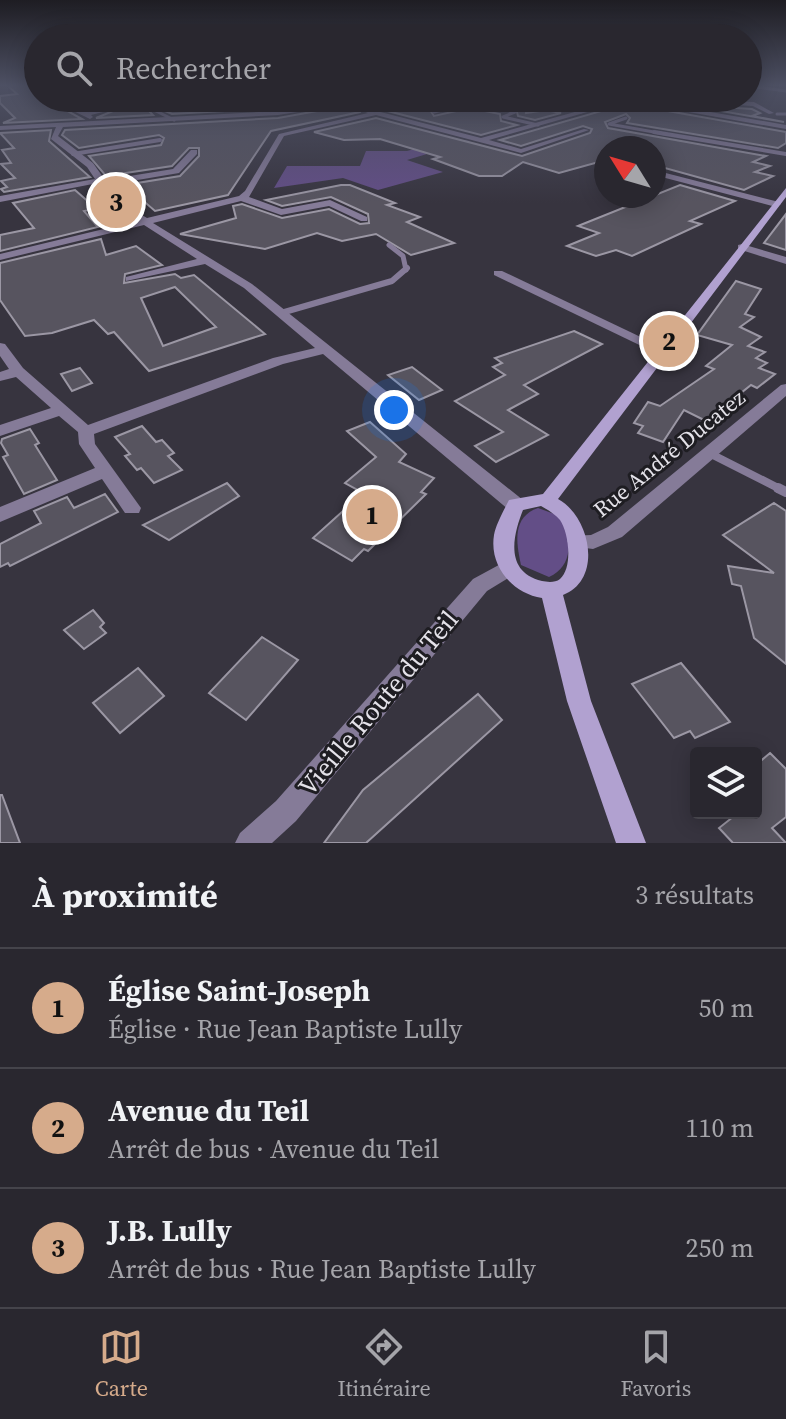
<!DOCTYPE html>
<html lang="fr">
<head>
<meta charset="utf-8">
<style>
  body { margin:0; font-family:"Source Serif 4",serif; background:#312f37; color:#f1f3f6 }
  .controls { position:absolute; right:24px; bottom:24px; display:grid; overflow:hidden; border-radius:8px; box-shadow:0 4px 20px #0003 }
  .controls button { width:72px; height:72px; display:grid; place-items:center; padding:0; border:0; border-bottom:2px solid #45444b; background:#29272f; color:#f1f3f6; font:40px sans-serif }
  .compass { position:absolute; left:594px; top:136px; width:72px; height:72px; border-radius:50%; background:#29272f; box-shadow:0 4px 20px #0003; rotate:307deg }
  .you { position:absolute; left:394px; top:410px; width:28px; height:28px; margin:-20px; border:6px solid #fff; border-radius:50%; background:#1a73e8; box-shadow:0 0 0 12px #1a73e833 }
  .badge { display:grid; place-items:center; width:52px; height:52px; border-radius:50%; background:#d6ab8b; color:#111; font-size:26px; font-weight:700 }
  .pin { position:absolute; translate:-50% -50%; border:4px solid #fff; box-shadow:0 2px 8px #0006 }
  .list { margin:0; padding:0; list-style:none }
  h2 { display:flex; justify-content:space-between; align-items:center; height:104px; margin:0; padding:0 32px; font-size:34px }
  h2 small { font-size:26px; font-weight:400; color:#a5a5aa }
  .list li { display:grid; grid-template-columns:52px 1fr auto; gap:24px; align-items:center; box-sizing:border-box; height:120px; padding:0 32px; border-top:2px solid #45444b }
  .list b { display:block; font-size:30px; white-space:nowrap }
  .list p { margin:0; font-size:26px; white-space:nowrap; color:#a5a5aa }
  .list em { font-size:26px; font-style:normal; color:#a5a5aa }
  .icon { flex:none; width:44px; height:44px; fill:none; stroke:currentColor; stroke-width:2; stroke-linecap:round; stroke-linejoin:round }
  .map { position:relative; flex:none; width:786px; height:843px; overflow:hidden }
  .search { position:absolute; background:#29272f; box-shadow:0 4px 20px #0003; left:24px; right:24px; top:24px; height:88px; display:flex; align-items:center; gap:20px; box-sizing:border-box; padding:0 28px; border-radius:44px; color:#a5a5aa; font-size:30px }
  .sheet { height:464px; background:#29272f }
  nav { display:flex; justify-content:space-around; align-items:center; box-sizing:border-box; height:112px; border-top:2px solid #45444b; background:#29272f; font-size:22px; color:#a5a5aa }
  nav a { display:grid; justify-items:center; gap:4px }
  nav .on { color:#d6ab8b }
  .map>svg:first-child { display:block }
  .green { fill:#634e87 }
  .building { fill:#57545f; stroke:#9b97a4; stroke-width:2; fill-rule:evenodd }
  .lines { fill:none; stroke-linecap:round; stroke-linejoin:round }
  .service-far5 { stroke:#857b98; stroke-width:3 }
  .service-far4 { stroke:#857b98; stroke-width:4 }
  .service-far3 { stroke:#857b98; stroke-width:5 }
  .service-far2 { stroke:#857b98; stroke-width:6 }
  .service-far1 { stroke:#857b98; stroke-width:8 }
  .service { stroke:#857b98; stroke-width:10 }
  .minor { fill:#857b98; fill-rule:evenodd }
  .secondary { fill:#b1a1d0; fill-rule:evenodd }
  .labels { text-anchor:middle; stroke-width:6; stroke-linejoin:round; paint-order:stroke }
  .street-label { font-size:22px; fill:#e4e2e9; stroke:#1e1d22 }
  .near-street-label { font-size:26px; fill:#e4e2e9; stroke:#1e1d22 }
</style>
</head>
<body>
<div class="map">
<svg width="786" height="843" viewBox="0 0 786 843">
  <rect width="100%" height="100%" fill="#37343f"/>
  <g class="green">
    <path d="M452,139L470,141L407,160L443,172L378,190L343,178L274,188L287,166H360L366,151H407Z"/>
    <path d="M538,508L560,516C572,537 574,566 549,577L521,565C516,542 512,517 538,508Z"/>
  </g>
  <g class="building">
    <path d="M7,85H38V98H83L60,107L82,119L3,123L15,118L0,103V96L17,94Z"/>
    <path d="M92,98H209L222,104L260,98L274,107L312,98H349L278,108L172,114L151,105L148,110L153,115L96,118L118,109Z"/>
    <path d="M390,98H569L595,103L580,107L545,101L527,106L526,113L546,110L561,113L535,120L518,116L516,108L471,99L430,110L434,116L470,108L500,114L501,121L517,125L481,135L364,105L360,112L271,131L228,195L155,211L125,185L180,176L199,156V148H189L172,166L106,176L89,156L161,145L164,138L159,135L79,148L62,135L65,130L278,118Z"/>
    <path d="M647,98H705L702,103L705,106L752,109L760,113L752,116L784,122Z"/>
    <path d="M628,104L786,132V143L778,148L627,123L630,118L626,114L605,122L608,128L766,156L753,162L770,166L755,172L773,176L744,190L654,165V148H606V160L559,173L523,162L502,176H479L433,159L440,157L380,139L344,140L314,132L376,118L522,156L590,133L592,129L583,126L521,146L500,140L615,107L627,110Z"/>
    <path d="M51,130L49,141L90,177L4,192L1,189L7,187L1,181L15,178L1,164L11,163L2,150L14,148L0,133Z"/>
    <path d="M341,185H350L395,203L387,205L420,217L407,222L454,243L411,255L376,234L342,241L317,233L265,249L180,234L236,218L233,206L242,204L282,218L329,209L360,224L369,223L368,214L331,197L282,206L266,200Z"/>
    <path d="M680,185L735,201L690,221L701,224L632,256L616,250L596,256L567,246L599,233L578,226Z"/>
    <path d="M75,190L91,204L88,205L93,209L84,211L98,227L0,251V235L34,228L13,203Z"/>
    <path d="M786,214V250L764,243Z"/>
    <path d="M101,239L106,255L136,246L162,265L125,274L124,283L175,274L181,278L194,275L265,334L149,371L114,332L108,334L94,320L52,333L25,336L0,300V263ZM175,287L216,327L163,346L141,298Z"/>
    <path d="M736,281L761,289L745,314L754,317L740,327L761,337L748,346L765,352L756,358L767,363L759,368L775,374L757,388L751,385L706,421L684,410L663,442L638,433L643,426L634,423L648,402L660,406L714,369L706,366L732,345L697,335Z"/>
    <path d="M574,331L602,344L524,385L538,394L508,410L548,435L496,462L475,446L503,432L455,401L505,375L493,367L502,363L495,358Z"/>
    <path d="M412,367L442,390L419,400L388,375Z"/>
    <path d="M80,368L92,383L72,391L61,374Z"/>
    <path d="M370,422L406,454L399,462L434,478L421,492L426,494L368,551L364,549L352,561L313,538L363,493L345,483L376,457L347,431Z"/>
    <path d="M142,426L156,442L162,440L174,453L168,456L182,470L154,483L141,468L137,470L125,456L130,454L115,437Z"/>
    <path d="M30,429L39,443L35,445L57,480L24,494L3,457L8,455L1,443L2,439Z"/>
    <path d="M227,483L239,496L169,540L143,525Z"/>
    <path d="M105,494L118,512L10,566L8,563L0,567V544L41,523L34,511L67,497L74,508Z"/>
    <path d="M774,503L786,511V664L754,638L741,586L732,584L728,566L774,573L723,535Z"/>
    <path d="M93,610L104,623L100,627L106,633L84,649L64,630Z"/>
    <path d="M262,637L298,660L246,720L209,693Z"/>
    <path d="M681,663L730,722L695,738L690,731L674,738L632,684Z"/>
    <path d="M138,668L164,696L120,733L93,703Z"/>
    <path d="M478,694L502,720L366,843H324L363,790Z"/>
    <path d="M770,753L786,769V817L772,828L786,843H733L719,828L738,813H756V765Z"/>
    <path d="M0,795H2L20,843H0Z"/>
  </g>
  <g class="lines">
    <g class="service-far5">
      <path d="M756,87L786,91"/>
      <path d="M152,109L174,120"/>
      <path d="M530,110L546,105L581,112"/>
      <path d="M434,112L470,103L515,112L503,117L538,125"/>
      <path d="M777,114H786"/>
      <path d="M626,118L609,124L665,134"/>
    </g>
    <g class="service-far4">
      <path d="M654,132L786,154"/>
      <path d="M73,154L160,140"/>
    </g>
    <path class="service-far3" d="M389,245L403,256L406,270"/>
    <path class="service-far2" d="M281,313L392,281L407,268"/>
    <path class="service-far1" d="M711,454L782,490"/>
    <path class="service" d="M778,488L786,492"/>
    <g class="minor">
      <path d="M287,98H301L273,104L270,102Z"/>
      <path d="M371,98H387L278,115L63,127L58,136L93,163L105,180L173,169L191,150H197V154L179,173L108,185L120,202L147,218L239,196L245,191L279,134L368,113L363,111L365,108L481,138L618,100L616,98H629L786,125V129L626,101L489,140L521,149L584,129L589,130L521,153L376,115L284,136L249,197L282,209L330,200L367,217V221H361L329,206L281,215L241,201L153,223L252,284L523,500L525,505L523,510H509L323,354L283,364L94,434L95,444L141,508L139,513H125L102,479L0,522V507L95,468L79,444L78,432L59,416L0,436V425L51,408L16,377L0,381V372L9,369L0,356V343L5,344L23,368L88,425L273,358L315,348L244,288L205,264L126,281V277L197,259L144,225L0,260V254L137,221L114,206L98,183L0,202V196L95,179L87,167L51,139L56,127L0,130V126L278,111Z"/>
      <path d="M88,100L114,108L115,109L91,115L93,117L90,119L63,106ZM88,104L104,109L86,112L73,107Z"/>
      <path d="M707,100L754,102L774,113L769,114L753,106L705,103Z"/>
      <path d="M654,170L779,202L781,204L776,207L654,175Z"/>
      <path d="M742,244L786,257V264L738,249V245Z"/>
      <path d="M494,271H502L668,350L661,354L656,353L494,275Z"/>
      <path d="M786,384V396L622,537L593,549L570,546L567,541L570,536L591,535L608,527L781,385Z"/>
      <path d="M508,560L515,562L518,568L515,574L487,591L296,821L272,843H235L240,833L276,801L473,579Z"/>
    </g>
    <path class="secondary" d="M786,188V197L558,499C591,517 603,580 563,595L591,701L646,843H616L567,701L542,598C512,593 489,566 494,535C496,524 504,510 509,500L543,494ZM541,506C548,510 555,514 560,520C569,533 573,568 560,579C555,583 547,582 542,581C504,572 513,535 523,510Z"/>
  </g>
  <linearGradient id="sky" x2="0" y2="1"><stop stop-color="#1e1d23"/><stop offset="0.42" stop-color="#4d5063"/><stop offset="1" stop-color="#4d5063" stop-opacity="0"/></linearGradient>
  <rect width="786" height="203" fill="url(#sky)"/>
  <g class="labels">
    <g class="street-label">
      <text transform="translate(669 453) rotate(-39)" y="8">Rue André Ducatez</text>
    </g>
    <g class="near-street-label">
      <text transform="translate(378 703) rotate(-50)" y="9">Vieille Route du Teil</text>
    </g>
  </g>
</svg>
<div class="controls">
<button><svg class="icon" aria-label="layers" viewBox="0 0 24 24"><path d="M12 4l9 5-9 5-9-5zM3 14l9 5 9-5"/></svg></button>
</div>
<svg class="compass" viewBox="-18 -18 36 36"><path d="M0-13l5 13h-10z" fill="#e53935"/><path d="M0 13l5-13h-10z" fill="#a5a5aa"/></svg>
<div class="you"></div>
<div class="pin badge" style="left:372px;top:515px">1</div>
<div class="pin badge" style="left:669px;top:341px">2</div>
<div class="pin badge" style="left:116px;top:202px">3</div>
<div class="search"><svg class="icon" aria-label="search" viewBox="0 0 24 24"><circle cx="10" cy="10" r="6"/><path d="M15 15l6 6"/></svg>Rechercher</div>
</div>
<section class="sheet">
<h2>À proximité<small>3 résultats</small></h2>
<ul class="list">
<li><span class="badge">1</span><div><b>Église Saint-Joseph</b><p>Église · Rue Jean Baptiste Lully</p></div><em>50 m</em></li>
<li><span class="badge">2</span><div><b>Avenue du Teil</b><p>Arrêt de bus · Avenue du Teil</p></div><em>110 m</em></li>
<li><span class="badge">3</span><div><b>J.B. Lully</b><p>Arrêt de bus · Rue Jean Baptiste Lully</p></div><em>250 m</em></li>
</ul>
</section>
<nav>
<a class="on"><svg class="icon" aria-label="map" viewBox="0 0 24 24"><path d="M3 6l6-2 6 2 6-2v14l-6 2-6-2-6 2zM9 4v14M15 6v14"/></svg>Carte</a>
<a><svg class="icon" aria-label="directions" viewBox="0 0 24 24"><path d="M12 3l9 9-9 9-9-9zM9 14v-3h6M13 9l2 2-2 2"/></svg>Itinéraire</a>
<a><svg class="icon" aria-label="saved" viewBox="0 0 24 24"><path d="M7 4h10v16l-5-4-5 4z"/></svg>Favoris</a>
</nav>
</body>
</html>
